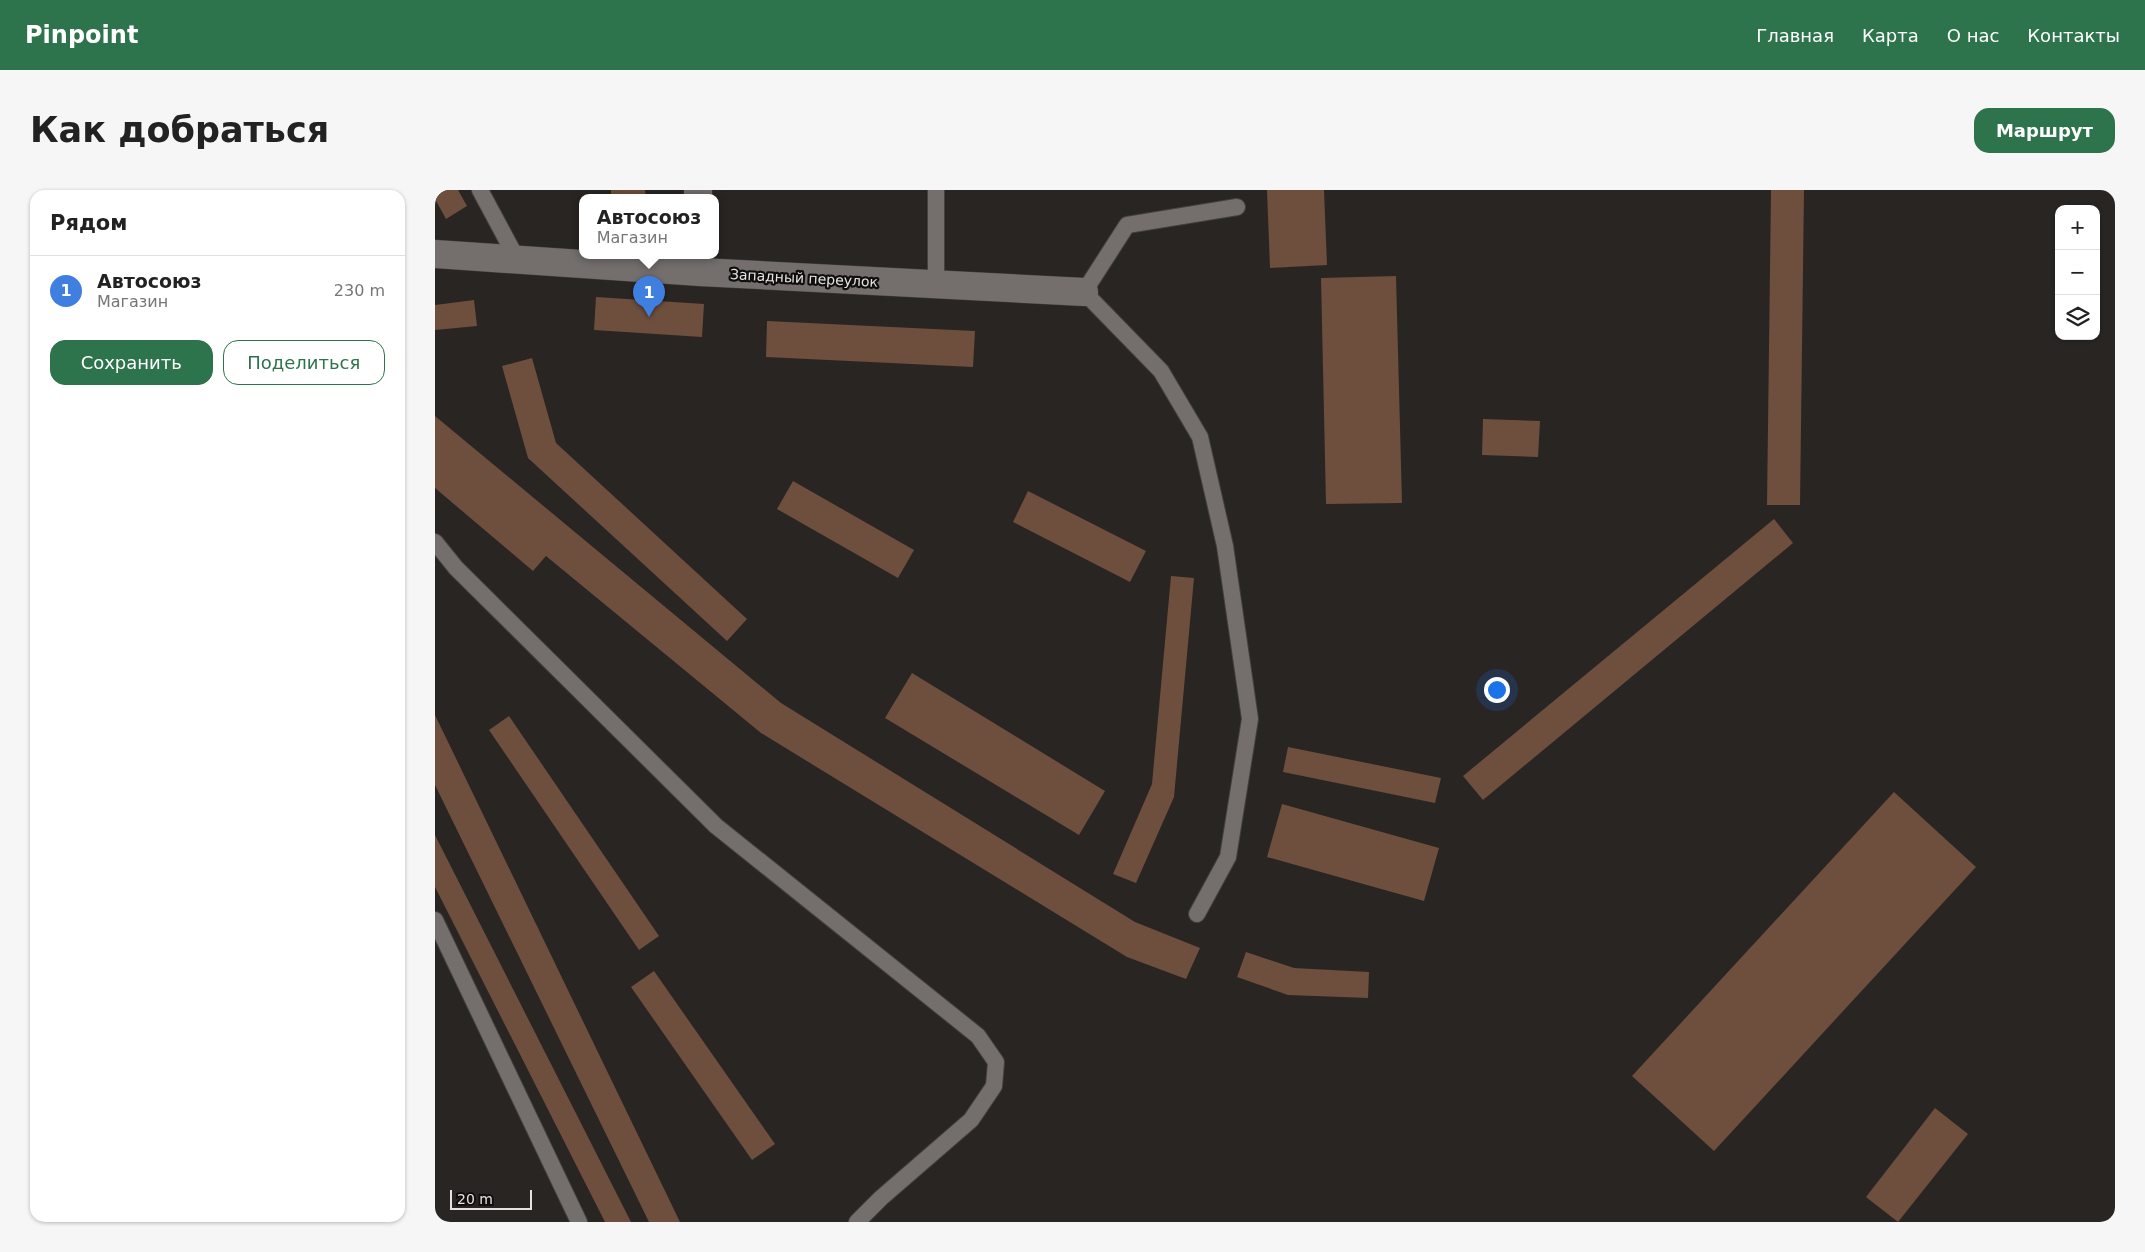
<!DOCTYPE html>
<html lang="ru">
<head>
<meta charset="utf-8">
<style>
  body { margin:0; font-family:"DejaVu Sans",sans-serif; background:#f6f6f6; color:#222 }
  .controls { position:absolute; right:15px; top:15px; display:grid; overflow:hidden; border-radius:10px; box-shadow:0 1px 4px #0004 }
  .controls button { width:45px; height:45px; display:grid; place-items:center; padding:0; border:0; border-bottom:1px solid #e0e0e0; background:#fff; color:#222; font:25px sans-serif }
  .scale { position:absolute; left:15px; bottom:12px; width:82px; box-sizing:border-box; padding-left:5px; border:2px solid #e5e3e1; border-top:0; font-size:14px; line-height:18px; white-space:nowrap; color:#e5e3e1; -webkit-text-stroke:4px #100f0e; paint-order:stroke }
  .you { position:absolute; left:1061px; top:499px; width:18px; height:18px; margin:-12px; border:4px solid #fff; border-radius:50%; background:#1a73e8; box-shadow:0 0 0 8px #1a73e833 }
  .badge { display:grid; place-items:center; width:32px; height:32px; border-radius:50%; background:#2d734b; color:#fff; font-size:16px; font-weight:700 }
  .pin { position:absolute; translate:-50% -41px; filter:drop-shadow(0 1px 2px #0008) }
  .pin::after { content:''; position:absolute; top:26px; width:18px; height:15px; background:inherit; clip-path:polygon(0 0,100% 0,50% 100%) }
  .popup { position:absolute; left:144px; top:4px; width:140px; height:65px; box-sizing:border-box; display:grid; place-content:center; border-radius:10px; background:#fff; filter:drop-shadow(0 1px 4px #0005); font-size:16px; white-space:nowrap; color:#767676 }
  .popup b { font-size:19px; color:#222 }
  .popup::after { content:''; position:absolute; left:50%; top:100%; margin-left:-10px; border:10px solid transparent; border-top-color:#fff }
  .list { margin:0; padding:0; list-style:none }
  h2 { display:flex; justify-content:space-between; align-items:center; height:65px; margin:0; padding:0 20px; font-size:21px }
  h2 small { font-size:16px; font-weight:400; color:#767676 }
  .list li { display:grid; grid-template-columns:32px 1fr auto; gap:15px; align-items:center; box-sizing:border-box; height:70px; padding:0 20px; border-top:1px solid #e0e0e0 }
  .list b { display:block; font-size:19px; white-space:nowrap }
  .list p { margin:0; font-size:16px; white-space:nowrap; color:#767676 }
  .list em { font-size:16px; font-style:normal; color:#767676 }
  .actions { display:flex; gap:10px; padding:15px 20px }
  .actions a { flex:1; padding:11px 0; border:1px solid #2d734b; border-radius:15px; text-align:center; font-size:18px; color:#2d734b }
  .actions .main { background:#2d734b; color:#fff }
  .icon { flex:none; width:28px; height:28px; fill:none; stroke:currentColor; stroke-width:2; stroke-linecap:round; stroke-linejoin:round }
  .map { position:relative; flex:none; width:1680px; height:1032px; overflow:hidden; border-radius:15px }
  header { display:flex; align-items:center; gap:30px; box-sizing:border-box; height:70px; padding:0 25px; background:#2d734b; color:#fff }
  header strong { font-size:24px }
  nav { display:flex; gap:28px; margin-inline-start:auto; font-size:18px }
  .intro { display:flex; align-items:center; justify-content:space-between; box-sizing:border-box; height:120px; padding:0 30px }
  h1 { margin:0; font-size:35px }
  .button { padding:12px 22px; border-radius:15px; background:#2d734b; color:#fff; font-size:18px; font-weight:700 }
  main { display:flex; gap:30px; padding:0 30px }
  aside { flex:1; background:#fff; border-radius:15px; box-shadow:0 1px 4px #0004 }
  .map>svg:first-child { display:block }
  .building { fill:#6e4e3d }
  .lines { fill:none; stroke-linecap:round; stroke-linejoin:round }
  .lane-casing { stroke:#45413f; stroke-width:18 }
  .street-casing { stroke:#45413f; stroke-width:29 }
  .lane { stroke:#746f6d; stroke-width:16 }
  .street { stroke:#746f6d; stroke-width:28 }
  .labels { text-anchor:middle; stroke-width:4.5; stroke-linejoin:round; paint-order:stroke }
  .street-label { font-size:14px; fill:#e5e3e1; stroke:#100f0e }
</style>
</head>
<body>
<header>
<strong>Pinpoint</strong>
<nav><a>Главная</a><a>Карта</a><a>О нас</a><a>Контакты</a></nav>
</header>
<div class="intro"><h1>Как добраться</h1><a class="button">Маршрут</a></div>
<main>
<aside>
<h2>Рядом<small></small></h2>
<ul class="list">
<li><span class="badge" style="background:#3f7fe0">1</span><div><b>Автосоюз</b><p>Магазин</p></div><em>230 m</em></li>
</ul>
<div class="actions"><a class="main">Сохранить</a><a>Поделиться</a></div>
</aside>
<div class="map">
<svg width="1680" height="1032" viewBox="0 0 1680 1032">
  <rect width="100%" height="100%" fill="#292523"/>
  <g class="building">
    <path d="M0,0H23L32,16L11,29L0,9Z"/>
    <path d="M176,0H210L211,8H176Z"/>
    <path d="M832,0H889L892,75L835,78Z"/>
    <path d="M1336,0H1369L1365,315H1332Z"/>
    <path d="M961,86L967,313L891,314L886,88Z"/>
    <path d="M161,107L269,114L267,147L159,140Z"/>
    <path d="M39,110L42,136L0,140V115Z"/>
    <path d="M332,131L540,141L538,177L331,167Z"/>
    <path d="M97,168L121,253L312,429L292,451L93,268L67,176Z"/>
    <path d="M0,226L346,513L700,732L765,758L751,789L692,767L326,543L111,366L98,381L0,298Z"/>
    <path d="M1048,229L1105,231L1103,267L1047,265Z"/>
    <path d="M358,291L479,360L463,388L342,319Z"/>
    <path d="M593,301L711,361L695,392L578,332Z"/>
    <path d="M1339,329L1358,353L1048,610L1028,586Z"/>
    <path d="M736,386L759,388L739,607L701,693L678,684L717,594Z"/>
    <path d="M477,483L670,601L644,645L450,528Z"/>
    <path d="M0,525L245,1032H214L0,595Z"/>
    <path d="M74,526L224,746L204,760L54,540Z"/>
    <path d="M853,557L1006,588L1000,613L848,582Z"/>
    <path d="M1459,602L1541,677L1279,961L1197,886Z"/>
    <path d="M847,614L1004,658L989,711L832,667Z"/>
    <path d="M0,645L196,1032H170L0,697Z"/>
    <path d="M811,762L859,778L934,782L933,808L853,805L802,787Z"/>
    <path d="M219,781L340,954L317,970L196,797Z"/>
    <path d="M1500,918L1533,944L1463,1032L1431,1007Z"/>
  </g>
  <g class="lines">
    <defs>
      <g id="lane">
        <path d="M45,0L82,69"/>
        <path d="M501,0V95"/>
        <path d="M0,352L21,378L281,636L543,846L561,872L559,896L536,930L446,1008L422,1032"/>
        <path d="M762,724L793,667L815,529L790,356L765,247L726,181L649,102L692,35L802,17"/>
        <path d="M0,730L144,1032"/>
      </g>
      <g id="street">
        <path d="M263,0V8"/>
        <path d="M0,64L265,82L649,102"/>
      </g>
    </defs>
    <use href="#lane" class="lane-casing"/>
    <use href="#street" class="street-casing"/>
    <use href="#lane" class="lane"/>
    <use href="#street" class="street"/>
  </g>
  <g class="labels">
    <g class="street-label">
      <text transform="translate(369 88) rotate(3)" y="5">Западный переулок</text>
    </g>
  </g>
</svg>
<div class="controls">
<button>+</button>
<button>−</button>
<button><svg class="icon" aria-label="layers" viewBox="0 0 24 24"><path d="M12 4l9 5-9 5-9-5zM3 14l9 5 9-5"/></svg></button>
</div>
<div class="scale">20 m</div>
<div class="you"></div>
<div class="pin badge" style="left:214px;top:127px;background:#3f7fe0">1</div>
<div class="popup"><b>Автосоюз</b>Магазин</div>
</div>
</main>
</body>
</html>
